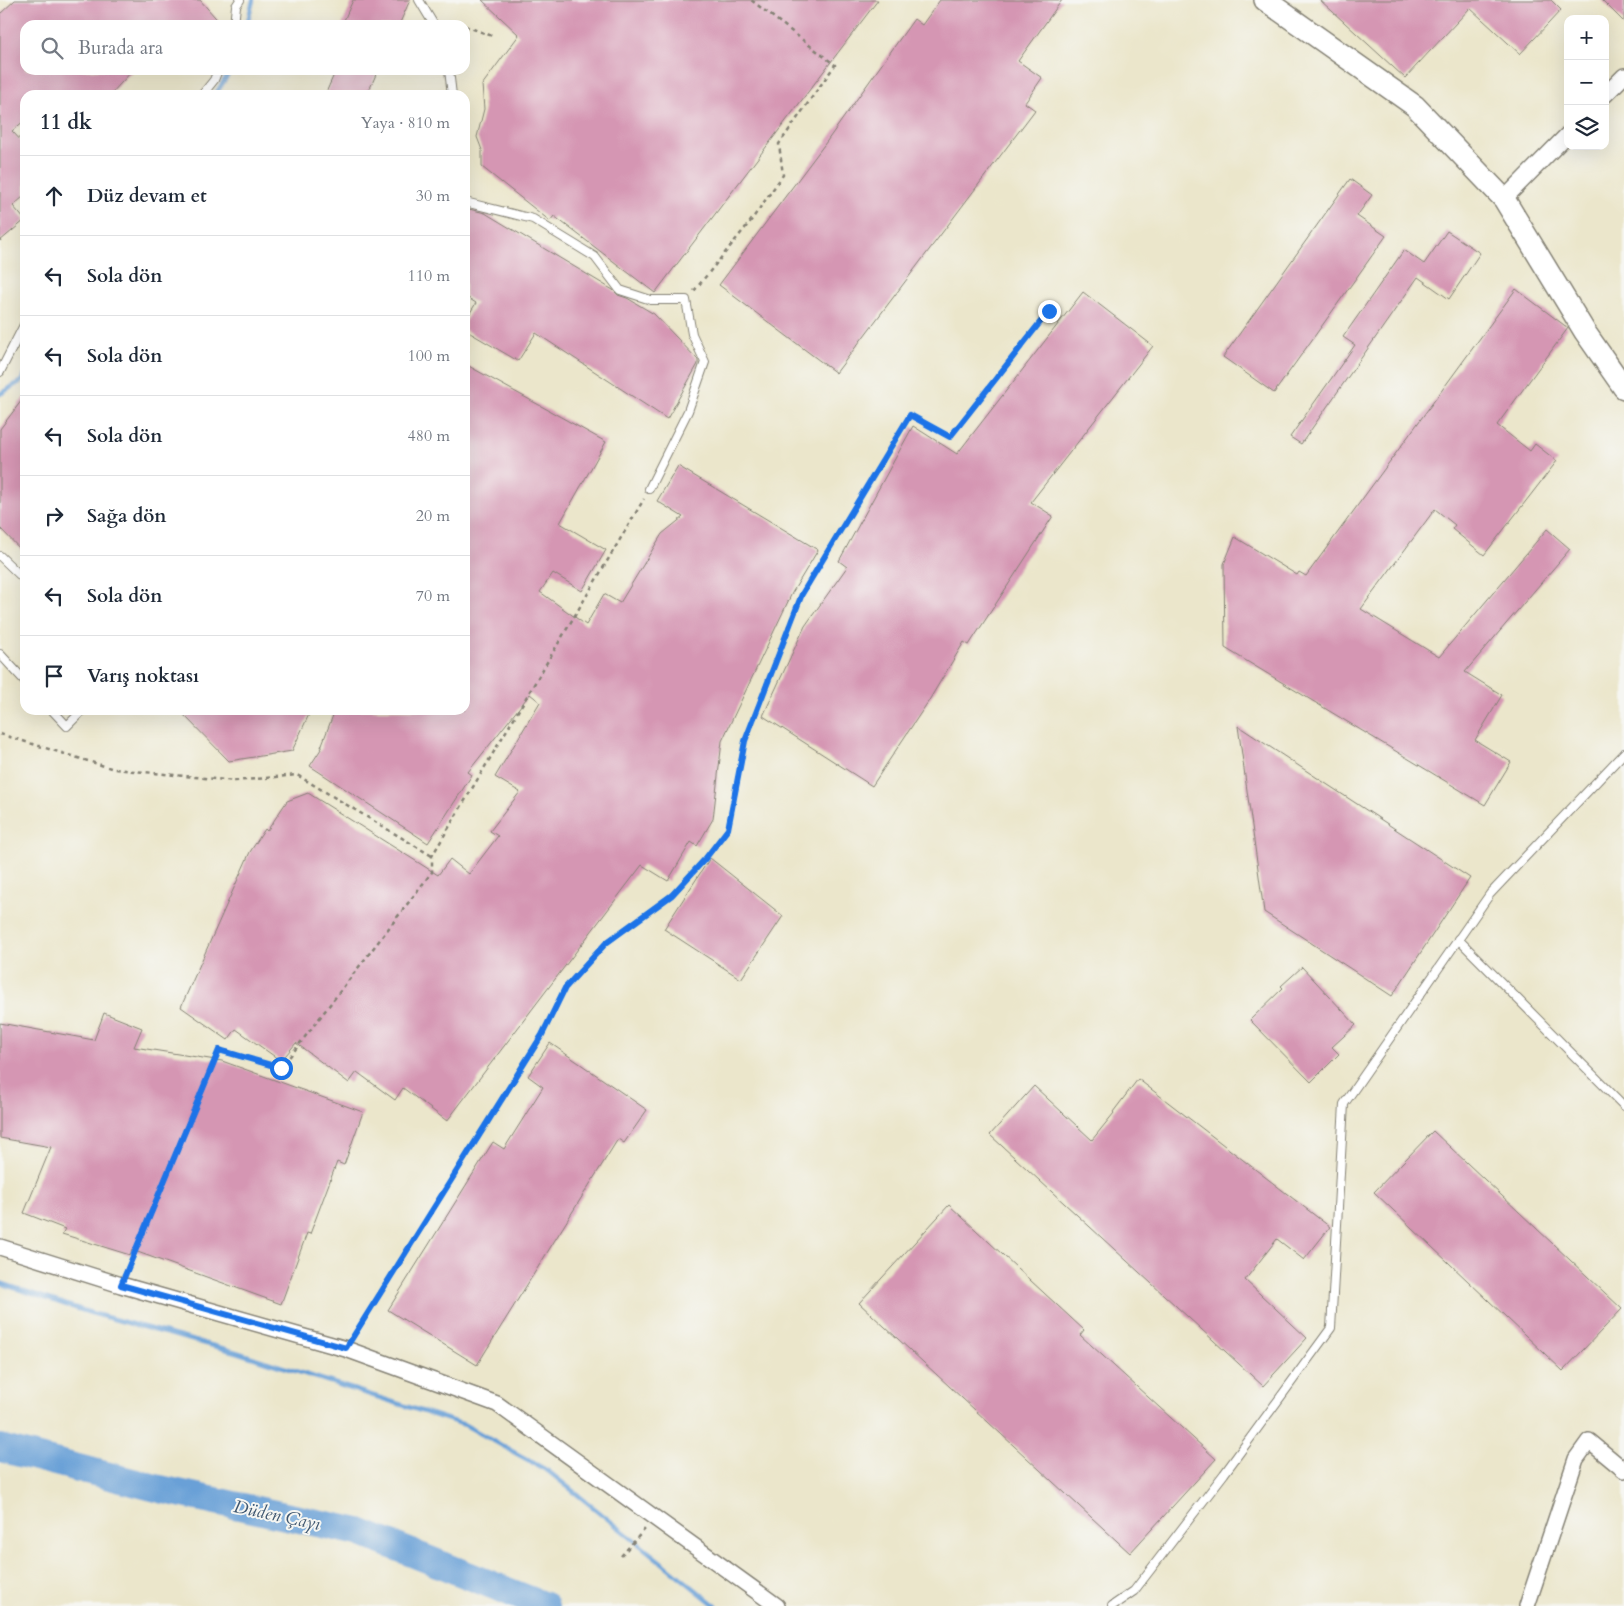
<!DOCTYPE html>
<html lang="tr">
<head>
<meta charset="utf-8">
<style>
  body { margin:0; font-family:Cardo,serif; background:#f2f2f3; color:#1f2937 }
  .controls { position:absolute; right:15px; top:15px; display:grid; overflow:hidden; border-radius:10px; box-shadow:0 5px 20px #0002 }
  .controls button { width:45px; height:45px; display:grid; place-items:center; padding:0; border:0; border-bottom:1px solid #e0e1e3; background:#fff; color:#1f2937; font:25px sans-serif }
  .stop { position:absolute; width:15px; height:15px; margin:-11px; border:4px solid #1a73e8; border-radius:50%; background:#fff }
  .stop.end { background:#1a73e8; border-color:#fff; box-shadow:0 1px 5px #0008 }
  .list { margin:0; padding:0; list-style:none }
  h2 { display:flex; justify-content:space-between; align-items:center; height:65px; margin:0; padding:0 20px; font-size:21px }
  h2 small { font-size:16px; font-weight:400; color:#747a83 }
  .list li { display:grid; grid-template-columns:32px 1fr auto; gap:15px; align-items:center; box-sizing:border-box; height:80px; padding:0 20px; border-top:1px solid #e0e1e3 }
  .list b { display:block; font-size:19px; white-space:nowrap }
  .list em { font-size:16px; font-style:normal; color:#747a83 }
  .icon { flex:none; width:28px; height:28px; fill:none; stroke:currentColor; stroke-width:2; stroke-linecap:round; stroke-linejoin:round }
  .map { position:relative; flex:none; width:1624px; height:1606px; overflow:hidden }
  .search { position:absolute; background:#fff; box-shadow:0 5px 20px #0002; left:20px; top:20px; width:450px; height:55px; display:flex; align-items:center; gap:12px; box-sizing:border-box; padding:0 18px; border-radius:15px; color:#747a83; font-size:19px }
  .panel { position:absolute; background:#fff; box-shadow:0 5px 20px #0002; left:20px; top:90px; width:450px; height:625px; border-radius:15px }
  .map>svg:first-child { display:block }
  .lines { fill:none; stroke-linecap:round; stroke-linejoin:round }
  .stream { stroke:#69a0d7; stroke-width:4.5 }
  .river { stroke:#69a0d7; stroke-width:28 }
  .building { fill:#d596b3 }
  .lane-casing { stroke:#848174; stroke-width:10 }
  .street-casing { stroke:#848174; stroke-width:18 }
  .secondary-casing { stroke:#848174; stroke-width:24 }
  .path { stroke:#848174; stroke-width:2.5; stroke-dasharray:4 4; stroke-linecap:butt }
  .lane { stroke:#fff; stroke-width:8 }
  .street { stroke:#fff; stroke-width:15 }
  .secondary { stroke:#fff; stroke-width:21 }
  .route { stroke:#1a73e8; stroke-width:6 }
  .labels { text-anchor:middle; stroke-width:4; stroke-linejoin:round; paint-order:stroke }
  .water-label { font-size:18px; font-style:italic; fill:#3f5770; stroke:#f6f6f2 }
</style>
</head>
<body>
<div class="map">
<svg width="1624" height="1606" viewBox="0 0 1624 1606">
  <rect width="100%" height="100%" fill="#f6f6f2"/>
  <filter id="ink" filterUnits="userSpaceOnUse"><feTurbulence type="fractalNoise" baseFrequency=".02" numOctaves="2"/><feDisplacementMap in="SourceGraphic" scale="10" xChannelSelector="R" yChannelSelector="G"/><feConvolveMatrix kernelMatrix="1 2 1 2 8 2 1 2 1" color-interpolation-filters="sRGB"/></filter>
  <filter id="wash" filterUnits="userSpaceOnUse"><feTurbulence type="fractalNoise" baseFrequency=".0096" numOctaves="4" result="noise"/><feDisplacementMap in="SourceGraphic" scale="20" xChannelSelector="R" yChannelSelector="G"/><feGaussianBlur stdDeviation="1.12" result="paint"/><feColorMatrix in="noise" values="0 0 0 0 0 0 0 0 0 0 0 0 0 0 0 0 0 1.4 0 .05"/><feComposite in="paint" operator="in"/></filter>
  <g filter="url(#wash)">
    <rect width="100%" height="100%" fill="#ebe6cb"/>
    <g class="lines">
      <g class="stream">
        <path d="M247,25L253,0"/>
        <path d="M215,95L231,70"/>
        <path d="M0,394L23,380L25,374"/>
        <path d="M0,1283L91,1313L236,1352L465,1425L548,1471L716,1606"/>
      </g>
      <path class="river" d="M0,1448L160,1489L359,1532L545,1606"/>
    </g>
    <g id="blocks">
      <g class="building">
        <path d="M15,0H200L222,25H25V70H133L110,95H25V120L12,131L25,145V195L13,206L25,220L0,241V14Z"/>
        <path d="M353,0H410L399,25H342Z"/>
        <path d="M482,0H878L655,293L554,216L550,221L482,167V150L477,137L484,109L482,85L519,35Z"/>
        <path d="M940,0H1062L1018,61L1042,78L1025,103L1035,110L836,373L719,285L827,141L914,19L922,25Z"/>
        <path d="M1320,0H1551L1561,10L1520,54L1470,8L1405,78Z"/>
        <path d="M1602,0H1624V22Z"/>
        <path d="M336,70H378L367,95H325Z"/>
        <path d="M1350,179L1372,195L1357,216L1386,236L1274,393L1223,357Z"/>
        <path d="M469,209L485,213L613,290L618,295L627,298L654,314L698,360V364L667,419L536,333L518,361L465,330V321L476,303L465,296V219Z"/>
        <path d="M1447,231L1480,253L1449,299L1418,277L1301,444L1290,437L1355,345L1343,337L1404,250L1424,264Z"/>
        <path d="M1516,289L1568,328L1497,425L1530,451L1535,444L1557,461L1484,555L1452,529L1455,525L1435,509L1361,609L1439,657L1547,529L1570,549L1465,672L1502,695L1475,740L1511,762L1485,805L1225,648L1224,564L1235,537L1297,575L1299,572L1306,576Z"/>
        <path d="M1083,292L1153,346L1031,502L1053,516L969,645L964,642L928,702L872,786L763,716L805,626L847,567L839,561L913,426L957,454Z"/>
        <path d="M465,364L606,442L560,523L606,550L582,591L553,573L540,592L586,625L604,594L620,603L662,534L683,517L657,501L678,466L818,550L792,593L722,741L713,819L697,846L691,842L668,881L642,865L447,1121L403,1088L395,1100L357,1072L349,1083L296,1043L281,1061L236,1029L228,1040L181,1007L250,852L265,829L267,831L287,801L308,793L438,875L450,859L469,874L498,836L490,831L520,792L495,777L540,702L530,694L468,772L472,775L428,843L310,766L323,746L321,747L335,710H465Z"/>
        <path d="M25,396V554L0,528V429Z"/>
        <path d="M179,710H311L292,751L229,761Z"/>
        <path d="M1238,726L1470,878L1392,996L1264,912Z"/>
        <path d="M710,858L783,916L741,979L664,929Z"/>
        <path d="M1302,967L1356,1025L1332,1047L1339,1054L1311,1082L1250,1020L1283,988L1281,986Z"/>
        <path d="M104,1013L142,1028L134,1047L222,1061L363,1112L344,1165L337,1162L310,1234L307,1233L281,1304L132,1250L130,1255L62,1234L65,1229L24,1213L51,1147L0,1138V1023L94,1040Z"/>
        <path d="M550,1043L647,1110L624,1143L618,1139L477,1365L388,1310L493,1142L504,1149L543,1087L528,1076Z"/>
        <path d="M1138,1079L1330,1227L1304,1260L1277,1239L1245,1280L1307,1338L1263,1386L990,1135L1034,1086L1092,1140L1114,1113L1113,1112Z"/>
        <path d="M1433,1131L1622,1309L1563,1371L1374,1192Z"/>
        <path d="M949,1205L1084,1330L1080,1335L1216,1459L1130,1553L859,1303Z"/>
      </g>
    </g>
  </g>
  <g filter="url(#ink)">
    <use href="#blocks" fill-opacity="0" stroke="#848174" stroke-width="1"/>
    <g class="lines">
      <defs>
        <g id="lane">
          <path d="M419,0L434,25"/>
          <path d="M234,25L236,6L240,0"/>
          <path d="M449,70L452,95"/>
          <path d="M202,95L214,80L218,70"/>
          <path d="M465,202L533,219L595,257L620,290L651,300H686L692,334L705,362L688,411L649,489"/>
          <path d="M0,372L25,323"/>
          <path d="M0,556L25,580"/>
          <path d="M0,654L25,681"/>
          <path d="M52,710L67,726L83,710"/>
          <path d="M1458,939L1624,1106"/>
          <path d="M1112,1606L1134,1591L1224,1474L1331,1328L1344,1104L1490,894L1624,753"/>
        </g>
        <g id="street">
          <path d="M1605,95L1624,76"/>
          <path d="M1504,199L1568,134"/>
          <path d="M0,1247L121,1285L346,1349L497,1404L777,1606"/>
          <path d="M1527,1606L1576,1459L1589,1441L1624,1470"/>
        </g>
        <path id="secondary" d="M1265,0L1415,106L1504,199L1585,332L1624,388"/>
      </defs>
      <use href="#lane" class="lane-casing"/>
      <use href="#street" class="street-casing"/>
      <use href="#secondary" class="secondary-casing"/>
      <g class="path">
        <path d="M465,26L495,37"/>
        <path d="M694,291L750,222L783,175L779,144L835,65L751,0"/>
        <path d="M0,734L114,769L235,781L297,775L432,856"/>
        <path d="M127,1272L219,1049L281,1068L432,872V856L644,499"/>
        <path d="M353,1337L542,1035L565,988L606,943L672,895L705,859L728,829L745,741L802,594L910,415L950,437L1049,311"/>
        <path d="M621,1556L645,1529"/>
      </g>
      <use href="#lane" class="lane"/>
      <use href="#street" class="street"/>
      <use href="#secondary" class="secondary"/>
    </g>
  </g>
  <g class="lines" filter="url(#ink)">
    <path class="route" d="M281,1068L219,1050L121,1285L346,1348L542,1035L565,988L606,943L672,895L705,859L728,829L745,741L802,594L910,415L950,437L1049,311"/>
  </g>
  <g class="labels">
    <g class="water-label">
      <text transform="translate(277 1515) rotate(12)" y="6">Düden Çayı</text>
    </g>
  </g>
</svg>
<div class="controls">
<button>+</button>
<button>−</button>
<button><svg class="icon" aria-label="layers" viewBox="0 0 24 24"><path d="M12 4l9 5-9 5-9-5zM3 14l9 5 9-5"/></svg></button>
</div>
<div class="stop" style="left:281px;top:1068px"></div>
<div class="stop end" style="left:1049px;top:311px"></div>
<div class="search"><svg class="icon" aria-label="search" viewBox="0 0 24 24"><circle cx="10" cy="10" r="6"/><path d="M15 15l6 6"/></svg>Burada ara</div>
<section class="panel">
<h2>11 dk<small>Yaya · 810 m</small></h2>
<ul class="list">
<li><svg class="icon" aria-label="ahead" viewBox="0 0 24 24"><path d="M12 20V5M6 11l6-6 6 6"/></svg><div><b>Düz devam et</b></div><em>30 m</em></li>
<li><svg class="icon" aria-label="left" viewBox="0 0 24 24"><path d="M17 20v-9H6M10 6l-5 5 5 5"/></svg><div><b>Sola dön</b></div><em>110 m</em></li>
<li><svg class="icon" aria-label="left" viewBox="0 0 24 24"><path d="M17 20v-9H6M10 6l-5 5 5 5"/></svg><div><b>Sola dön</b></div><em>100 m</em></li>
<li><svg class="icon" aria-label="left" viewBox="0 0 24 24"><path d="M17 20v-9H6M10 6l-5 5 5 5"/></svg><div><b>Sola dön</b></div><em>480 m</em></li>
<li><svg class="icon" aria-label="right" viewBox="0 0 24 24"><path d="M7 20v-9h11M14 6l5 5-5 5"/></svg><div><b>Sağa dön</b></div><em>20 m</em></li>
<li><svg class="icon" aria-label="left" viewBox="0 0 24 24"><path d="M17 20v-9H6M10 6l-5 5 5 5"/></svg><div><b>Sola dön</b></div><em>70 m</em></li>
<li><svg class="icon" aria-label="arrive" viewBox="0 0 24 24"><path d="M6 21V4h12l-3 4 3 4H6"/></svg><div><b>Varış noktası</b></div></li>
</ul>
</section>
</div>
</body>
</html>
